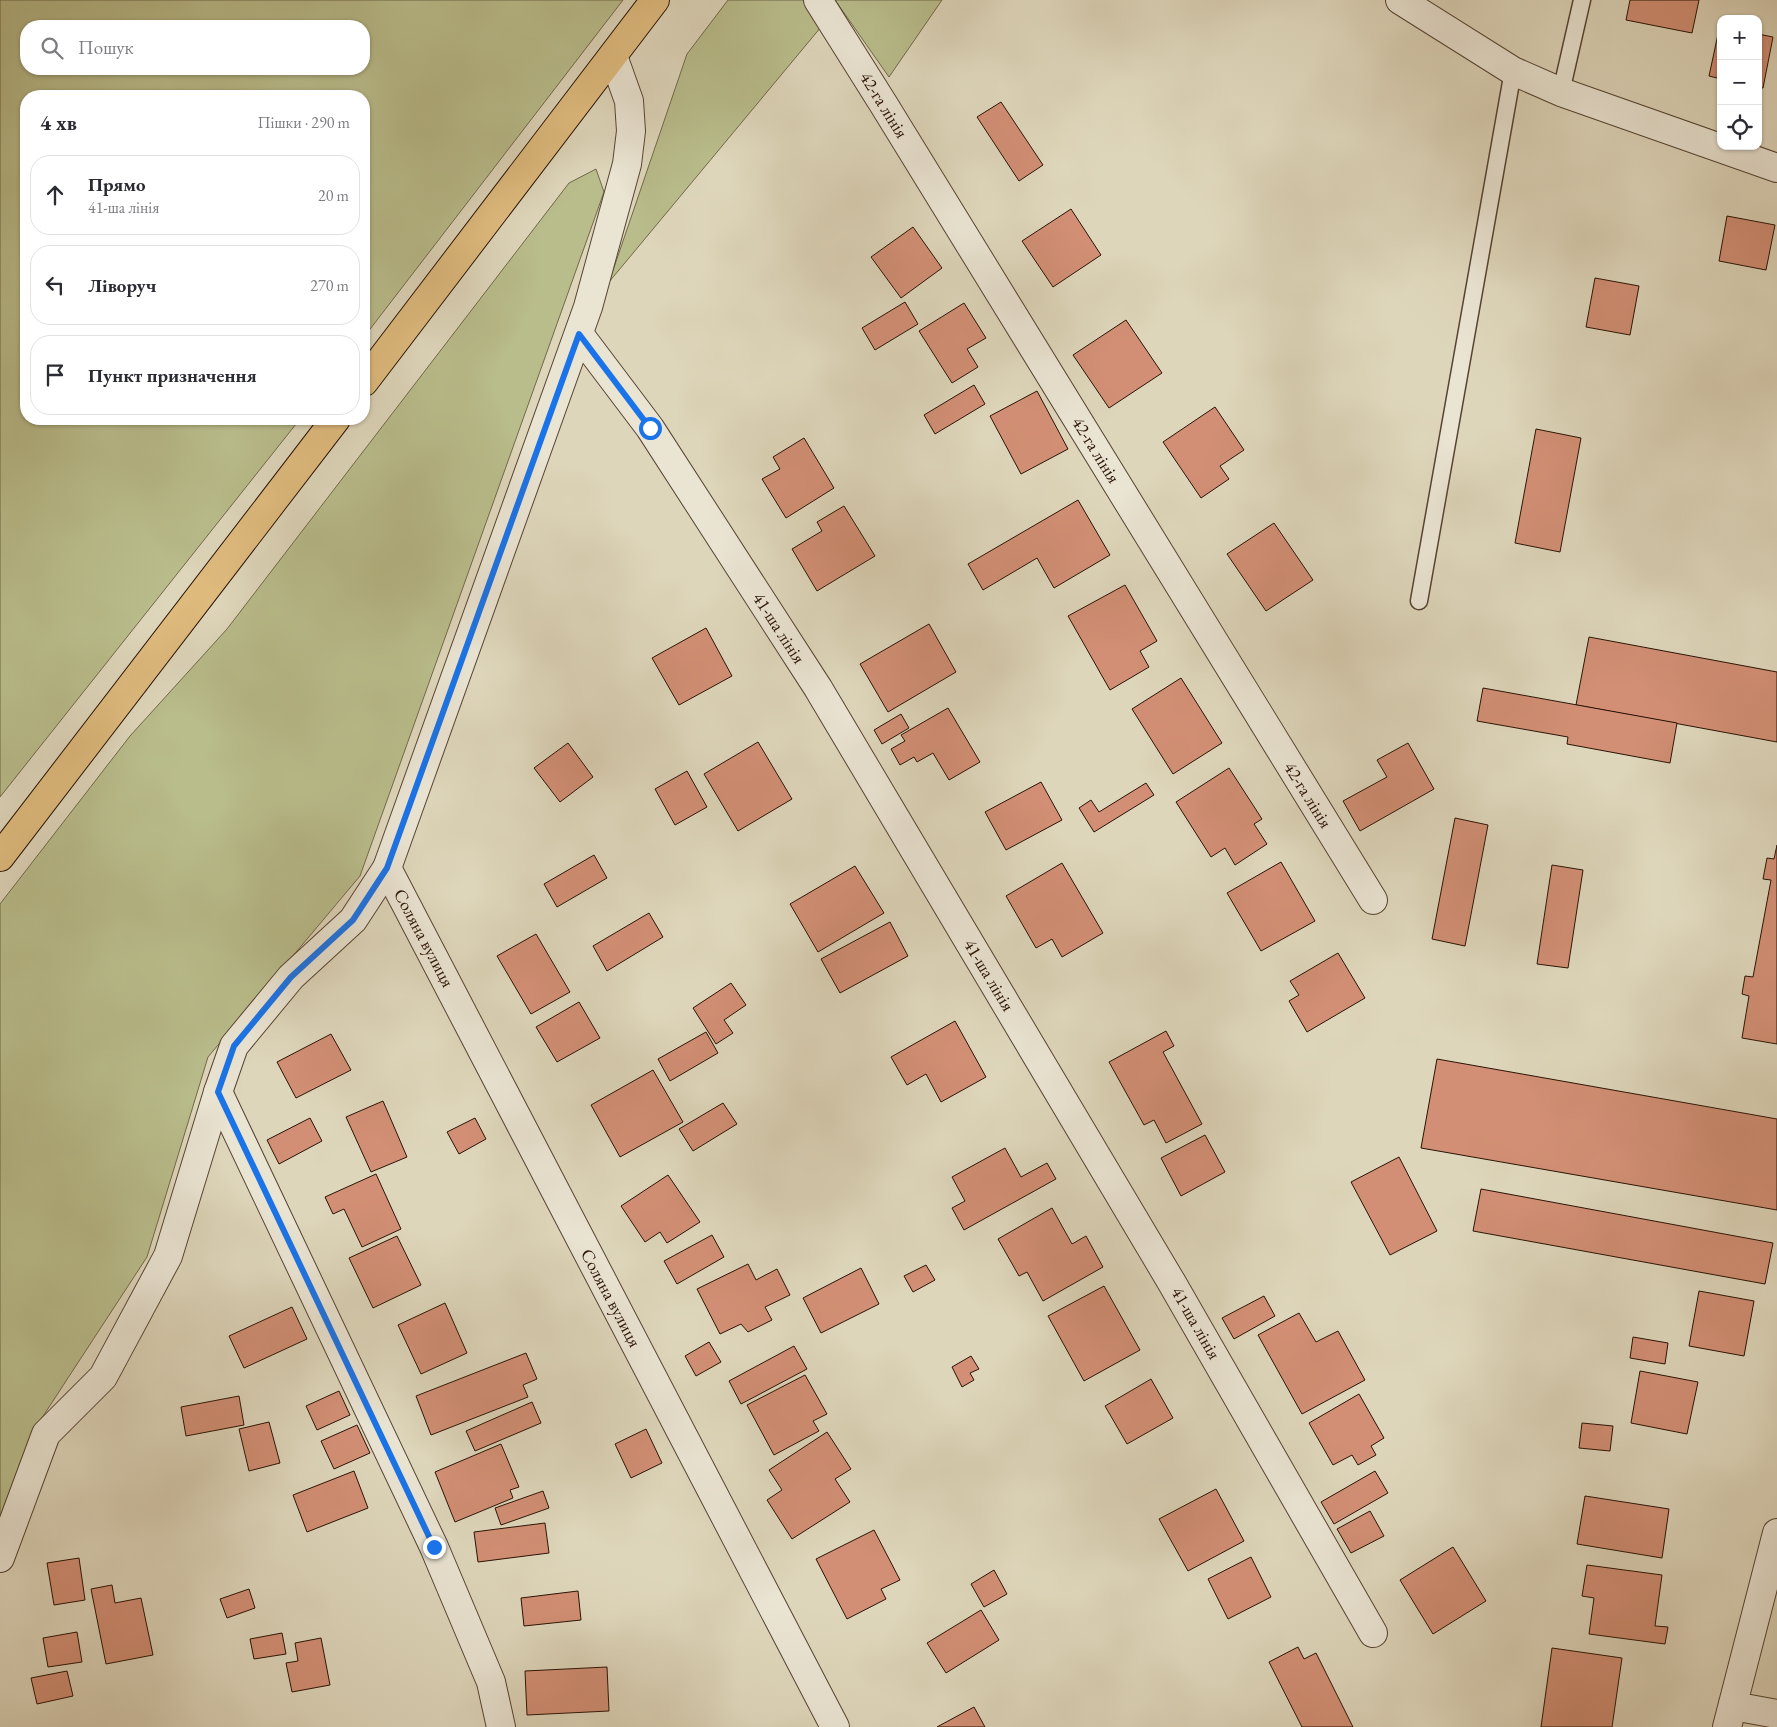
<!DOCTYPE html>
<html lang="uk">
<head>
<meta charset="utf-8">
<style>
  body { margin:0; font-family:"EB Garamond",serif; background:#f2f2f3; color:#2b2b33 }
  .controls { position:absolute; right:15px; top:15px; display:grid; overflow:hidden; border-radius:10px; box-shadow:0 1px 4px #0004 }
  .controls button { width:45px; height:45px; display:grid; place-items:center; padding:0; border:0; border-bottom:1px solid #e1e1e2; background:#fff; color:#2b2b33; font:25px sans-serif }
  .stop { position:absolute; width:15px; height:15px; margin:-11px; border:4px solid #1a73e8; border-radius:50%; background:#fff }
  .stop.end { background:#1a73e8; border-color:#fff; box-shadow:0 1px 5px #0008 }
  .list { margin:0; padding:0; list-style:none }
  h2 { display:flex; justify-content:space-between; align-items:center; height:65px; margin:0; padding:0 20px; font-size:21px }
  h2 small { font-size:16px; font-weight:400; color:#7c7c81 }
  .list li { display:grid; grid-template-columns:32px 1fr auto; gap:15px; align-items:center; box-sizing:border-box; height:80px; margin:0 10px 10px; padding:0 10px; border:1px solid #e1e1e2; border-radius:20px }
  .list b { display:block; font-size:19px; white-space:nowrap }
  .list p { margin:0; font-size:16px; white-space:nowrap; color:#7c7c81 }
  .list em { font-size:16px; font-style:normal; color:#7c7c81 }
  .icon { flex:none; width:28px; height:28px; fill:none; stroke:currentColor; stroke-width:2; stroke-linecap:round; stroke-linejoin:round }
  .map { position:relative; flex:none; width:1777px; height:1727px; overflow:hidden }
  .search { position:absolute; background:#fff; box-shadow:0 1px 4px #0004; left:20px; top:20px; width:350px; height:55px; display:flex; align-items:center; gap:12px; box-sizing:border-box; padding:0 18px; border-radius:20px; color:#7c7c81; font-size:19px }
  .panel { position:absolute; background:#fff; box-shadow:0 1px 4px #0004; left:20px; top:90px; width:350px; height:335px; border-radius:20px }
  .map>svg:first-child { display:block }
  .green { fill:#b9bc8b; stroke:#716848; fill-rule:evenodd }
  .building { fill:#d28f75; stroke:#291304 }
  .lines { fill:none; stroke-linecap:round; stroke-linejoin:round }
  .lane-casing { stroke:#564432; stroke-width:19 }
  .street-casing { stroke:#564432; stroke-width:30 }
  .highway-casing { stroke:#291304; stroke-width:30 }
  .lane { stroke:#eae4d3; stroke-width:16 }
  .street { stroke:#eae4d3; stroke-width:28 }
  .highway { stroke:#dfbb7e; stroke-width:28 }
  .route { stroke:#1a73e8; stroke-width:6 }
  .labels { text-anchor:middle; stroke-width:4.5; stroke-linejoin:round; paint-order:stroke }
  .street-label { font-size:18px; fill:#291304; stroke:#eae4d3 }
</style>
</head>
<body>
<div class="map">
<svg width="1777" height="1727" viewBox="0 0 1777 1727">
  <rect width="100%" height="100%" fill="#ded6bb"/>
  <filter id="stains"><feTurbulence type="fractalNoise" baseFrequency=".004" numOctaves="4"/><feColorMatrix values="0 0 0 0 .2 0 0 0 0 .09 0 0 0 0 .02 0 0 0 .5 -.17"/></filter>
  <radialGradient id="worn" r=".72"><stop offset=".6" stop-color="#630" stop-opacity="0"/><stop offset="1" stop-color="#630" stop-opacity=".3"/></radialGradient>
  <g class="green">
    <path d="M0,0H623L364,337V96H26V419H300L0,797ZM26,26H364V69H26Z"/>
    <path d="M728,0H803L821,27L609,282L687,54Z"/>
    <path d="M835,0H942L889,77Z"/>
    <path d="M596,169L604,192L360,876L208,1057L147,1257L34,1430L0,1522V904L130,736L227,629L569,183Z"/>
  </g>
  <g class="building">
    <path d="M1630,0H1699L1692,33L1626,20Z"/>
    <path d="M1720,25L1721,26V79L1709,76Z"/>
    <path d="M1758,34L1773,37L1763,88L1758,87Z"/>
    <path d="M1001,102L1043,165L1019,181L977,117Z"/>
    <path d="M1071,209L1101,255L1053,287L1022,241Z"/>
    <path d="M1727,216L1775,225L1766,270L1719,261Z"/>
    <path d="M913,227L942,268L901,298L871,257Z"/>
    <path d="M1595,278L1639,286L1630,335L1586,327Z"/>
    <path d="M905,302L918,324L875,350L862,328Z"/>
    <path d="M964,303L986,338L967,349L978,367L952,383L919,331Z"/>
    <path d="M1126,320L1162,373L1109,408L1073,355Z"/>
    <path d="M974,385L985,404L935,434L924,415Z"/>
    <path d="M1037,391L1068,449L1021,474L990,416Z"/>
    <path d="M1215,407L1244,450L1220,466L1229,479L1201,498L1163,442Z"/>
    <path d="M1536,429L1581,438L1560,552L1515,543Z"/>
    <path d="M804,438L834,488L786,518L762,479L780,469L773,457Z"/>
    <path d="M1078,500L1110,555L1054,588L1037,558L983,590L968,564Z"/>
    <path d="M844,506L875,556L817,591L792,549L822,531L817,522Z"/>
    <path d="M1274,523L1313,580L1266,611L1227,554Z"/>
    <path d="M1125,585L1157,641L1140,651L1149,667L1110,690L1068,616Z"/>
    <path d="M929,624L956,672L888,712L860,664Z"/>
    <path d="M706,628L732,676L679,705L652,658Z"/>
    <path d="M1589,637L1777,672V742L1576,705Z"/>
    <path d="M1181,678L1222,743L1173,774L1132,709Z"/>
    <path d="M1483,688L1677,723L1670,763L1567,744L1568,737L1477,721Z"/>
    <path d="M948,708L980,762L949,780L933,753L917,762L914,757L900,765L891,749L905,741L901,735Z"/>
    <path d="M901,714L909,728L882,744L874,730Z"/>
    <path d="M758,742L792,799L738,831L704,774Z"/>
    <path d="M568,743L593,777L560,802L534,768Z"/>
    <path d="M1408,743L1434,789L1360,831L1343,801L1387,777L1377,760Z"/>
    <path d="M1229,768L1262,819L1254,824L1267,844L1235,865L1225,848L1211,857L1176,802Z"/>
    <path d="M687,771L707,807L675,825L655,789Z"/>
    <path d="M1041,782L1062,820L1006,850L985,812Z"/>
    <path d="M1146,783L1154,795L1094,832L1079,808L1091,800L1099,812Z"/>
    <path d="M1455,818L1488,825L1465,946L1432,939Z"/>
    <path d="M1777,845V1044L1742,1038L1749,996L1742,994L1745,976L1753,977L1771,880L1763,879L1767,858L1774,859Z"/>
    <path d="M594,855L607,878L557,907L544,884Z"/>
    <path d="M1281,862L1315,921L1261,951L1227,893Z"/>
    <path d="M1062,863L1103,933L1062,957L1052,939L1036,948L1006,896Z"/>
    <path d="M1552,865L1583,870L1568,968L1537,964Z"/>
    <path d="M855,866L884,913L818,952L790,904Z"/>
    <path d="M649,913L663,937L607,971L593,946Z"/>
    <path d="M890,922L908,956L840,993L821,959Z"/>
    <path d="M536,934L570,992L531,1014L497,956Z"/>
    <path d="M1338,953L1365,998L1307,1032L1289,1001L1299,995L1290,981Z"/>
    <path d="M731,983L746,1005L724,1020L733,1033L716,1044L693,1008Z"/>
    <path d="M579,1002L600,1038L557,1062L536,1027Z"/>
    <path d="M955,1021L986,1077L941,1102L926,1074L907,1085L891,1057Z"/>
    <path d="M1166,1031L1174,1046L1163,1052L1202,1124L1166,1143L1154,1120L1144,1125L1109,1062Z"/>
    <path d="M706,1032L718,1053L670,1081L658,1059Z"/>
    <path d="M331,1034L351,1070L296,1098L277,1062Z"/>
    <path d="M1437,1059L1777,1119V1210L1421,1148Z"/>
    <path d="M653,1070L683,1122L620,1157L591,1105Z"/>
    <path d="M383,1101L407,1157L371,1172L346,1117Z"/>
    <path d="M723,1103L737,1124L693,1151L679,1129Z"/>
    <path d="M310,1118L322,1141L279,1164L267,1140Z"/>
    <path d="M475,1118L486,1139L459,1154L447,1132Z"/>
    <path d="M1205,1135L1225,1172L1181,1196L1161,1158Z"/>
    <path d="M1005,1148L1021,1177L1047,1163L1056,1179L964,1230L952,1208L965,1201L952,1177Z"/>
    <path d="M1399,1157L1437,1231L1390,1255L1351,1182Z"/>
    <path d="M376,1174L401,1229L362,1247L344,1209L333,1214L325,1197Z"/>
    <path d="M668,1175L700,1222L667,1243L660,1232L645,1242L621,1206Z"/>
    <path d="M1481,1189L1773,1243L1765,1284L1473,1231Z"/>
    <path d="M1052,1208L1072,1244L1086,1236L1103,1267L1043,1301L1027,1272L1019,1276L998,1239Z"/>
    <path d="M712,1235L724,1257L677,1284L664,1261Z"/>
    <path d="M397,1236L421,1285L373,1308L349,1258Z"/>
    <path d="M748,1264L756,1280L777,1269L790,1295L765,1307L772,1320L748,1332L741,1324L720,1334L697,1289Z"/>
    <path d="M926,1265L935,1280L913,1292L904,1276Z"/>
    <path d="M861,1268L879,1304L821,1333L803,1298Z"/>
    <path d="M1104,1286L1140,1350L1084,1381L1048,1316Z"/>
    <path d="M1699,1291L1754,1301L1744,1356L1689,1346Z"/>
    <path d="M1264,1296L1275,1316L1234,1339L1222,1318Z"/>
    <path d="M445,1303L467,1353L421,1374L398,1325Z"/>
    <path d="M292,1307L307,1339L244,1368L229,1336Z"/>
    <path d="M1299,1313L1316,1342L1338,1331L1365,1380L1302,1414L1258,1335Z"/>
    <path d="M1633,1337L1668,1343L1665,1364L1630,1358Z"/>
    <path d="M709,1342L721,1362L696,1376L685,1356Z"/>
    <path d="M794,1346L807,1369L741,1404L729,1381Z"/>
    <path d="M526,1353L537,1379L523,1385L528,1397L431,1435L416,1396Z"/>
    <path d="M971,1356L979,1369L970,1373L974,1380L962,1387L952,1367Z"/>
    <path d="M1640,1371L1698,1382L1687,1434L1631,1423Z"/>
    <path d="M805,1375L827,1414L813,1421L819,1431L774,1455L747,1405Z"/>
    <path d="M1151,1379L1173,1418L1127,1444L1105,1406Z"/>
    <path d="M339,1391L350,1415L317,1430L306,1406Z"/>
    <path d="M1359,1394L1384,1438L1371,1446L1376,1455L1358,1465L1352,1455L1333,1465L1309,1423Z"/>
    <path d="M239,1396L244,1425L186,1436L181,1407Z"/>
    <path d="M532,1402L541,1423L475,1451L466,1431Z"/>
    <path d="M269,1422L280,1463L249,1471L239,1429Z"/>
    <path d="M1582,1423L1613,1426L1610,1451L1579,1448Z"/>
    <path d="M357,1425L370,1453L334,1469L321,1441Z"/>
    <path d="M646,1429L662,1463L631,1478L615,1444Z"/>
    <path d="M827,1432L851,1469L835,1479L850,1502L792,1539L767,1500L782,1490L769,1470Z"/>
    <path d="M501,1444L519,1487L510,1490L513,1498L455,1522L435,1472Z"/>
    <path d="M354,1471L368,1508L307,1532L293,1495Z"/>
    <path d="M1375,1471L1388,1493L1334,1524L1321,1502Z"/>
    <path d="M1216,1489L1244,1541L1188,1571L1159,1519Z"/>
    <path d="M543,1491L549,1508L501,1525L495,1508Z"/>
    <path d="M1585,1496L1669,1509L1662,1558L1577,1544Z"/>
    <path d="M1370,1511L1384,1536L1351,1553L1337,1529Z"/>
    <path d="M545,1523L549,1553L478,1562L474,1532Z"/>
    <path d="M874,1530L900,1580L881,1589L886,1599L847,1619L816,1559Z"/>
    <path d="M1453,1547L1486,1601L1433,1634L1400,1580Z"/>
    <path d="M1251,1557L1271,1597L1228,1619L1208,1579Z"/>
    <path d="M79,1558L85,1600L54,1605L47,1563Z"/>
    <path d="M1587,1565L1662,1575L1655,1626L1668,1627L1665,1644L1589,1634L1594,1598L1582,1596Z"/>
    <path d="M994,1570L1007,1594L984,1607L971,1584Z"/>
    <path d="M112,1585L115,1603L141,1598L153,1655L106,1664L91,1589Z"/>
    <path d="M249,1589L255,1608L227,1618L220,1599Z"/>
    <path d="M578,1591L581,1620L524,1626L521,1598Z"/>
    <path d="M981,1610L999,1640L946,1673L927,1643Z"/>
    <path d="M77,1632L82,1662L48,1667L43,1638Z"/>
    <path d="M282,1633L286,1654L254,1659L250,1639Z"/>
    <path d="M321,1638L330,1685L292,1692L286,1663L298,1661L295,1643Z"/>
    <path d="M1298,1647L1304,1659L1316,1653L1353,1727H1302L1269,1662Z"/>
    <path d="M1552,1648L1622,1658L1612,1727H1541Z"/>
    <path d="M607,1667L609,1711L527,1715L525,1671Z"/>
    <path d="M67,1671L73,1696L37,1704L31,1678Z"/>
    <path d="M974,1707L985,1727H937Z"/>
  </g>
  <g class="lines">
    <defs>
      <g id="lane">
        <path d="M1561,92L1582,0"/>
        <path d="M1419,601L1513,71"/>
      </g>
      <g id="street">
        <path d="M818,0L884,105L1373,900"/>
        <path d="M1400,0L1513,71L1561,92L1777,168"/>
        <path d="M579,334L650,428L818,688L1172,1283L1373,1633"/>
        <path d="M387,868L835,1727"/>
        <path d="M218,1092L434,1547L491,1682L501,1727"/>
        <path d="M0,1558L46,1434L103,1377L168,1256L218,1092L234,1046L291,977L353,920L387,868L588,307L627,164L631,131L629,101L613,56"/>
        <path d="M1733,1706L1777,1714"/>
        <path d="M1727,1727L1777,1533"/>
      </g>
      <g id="highway">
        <path d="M364,382L655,0"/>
        <path d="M0,857L336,419"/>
      </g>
    </defs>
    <use href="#lane" class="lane-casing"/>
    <use href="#street" class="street-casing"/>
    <use href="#highway" class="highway-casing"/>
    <use href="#lane" class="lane"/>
    <use href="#street" class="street"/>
    <use href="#highway" class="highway"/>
  </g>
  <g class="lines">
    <path class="route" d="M434,1547L218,1092L234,1046L291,977L353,920L387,868L579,334L650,428"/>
  </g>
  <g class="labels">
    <g class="street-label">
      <text transform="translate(884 105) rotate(58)" y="6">42-га лінія</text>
      <text transform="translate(1096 450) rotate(58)" y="6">42-га лінія</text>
      <text transform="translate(779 628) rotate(57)" y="6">41-ша лінія</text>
      <text transform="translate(1308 795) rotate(58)" y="6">42-га лінія</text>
      <text transform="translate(424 938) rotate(62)" y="6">Соляна вулиця</text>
      <text transform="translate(989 975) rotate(59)" y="6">41-ша лінія</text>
      <text transform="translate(611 1298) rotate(62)" y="6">Соляна вулиця</text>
      <text transform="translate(1196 1323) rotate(60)" y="6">41-ша лінія</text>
    </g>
  </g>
  <rect width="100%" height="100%" filter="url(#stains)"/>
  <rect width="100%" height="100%" fill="url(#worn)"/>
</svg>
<div class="controls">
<button>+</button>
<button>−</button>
<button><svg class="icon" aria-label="locate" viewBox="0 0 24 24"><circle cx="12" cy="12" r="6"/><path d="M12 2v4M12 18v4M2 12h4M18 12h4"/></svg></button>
</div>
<div class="stop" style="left:650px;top:428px"></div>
<div class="stop end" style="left:434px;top:1547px"></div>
<div class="search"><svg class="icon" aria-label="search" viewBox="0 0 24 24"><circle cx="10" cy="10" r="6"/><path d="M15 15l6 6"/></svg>Пошук</div>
<section class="panel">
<h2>4 хв<small>Пішки · 290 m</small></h2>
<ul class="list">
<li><svg class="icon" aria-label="ahead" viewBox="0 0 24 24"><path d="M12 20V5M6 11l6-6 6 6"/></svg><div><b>Прямо</b><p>41-ша лінія</p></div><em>20 m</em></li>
<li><svg class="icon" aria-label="left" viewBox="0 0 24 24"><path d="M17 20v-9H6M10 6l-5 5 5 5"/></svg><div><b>Ліворуч</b></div><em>270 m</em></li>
<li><svg class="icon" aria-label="arrive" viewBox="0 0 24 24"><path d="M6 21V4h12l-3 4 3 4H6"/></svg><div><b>Пункт призначення</b></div></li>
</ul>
</section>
</div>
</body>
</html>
